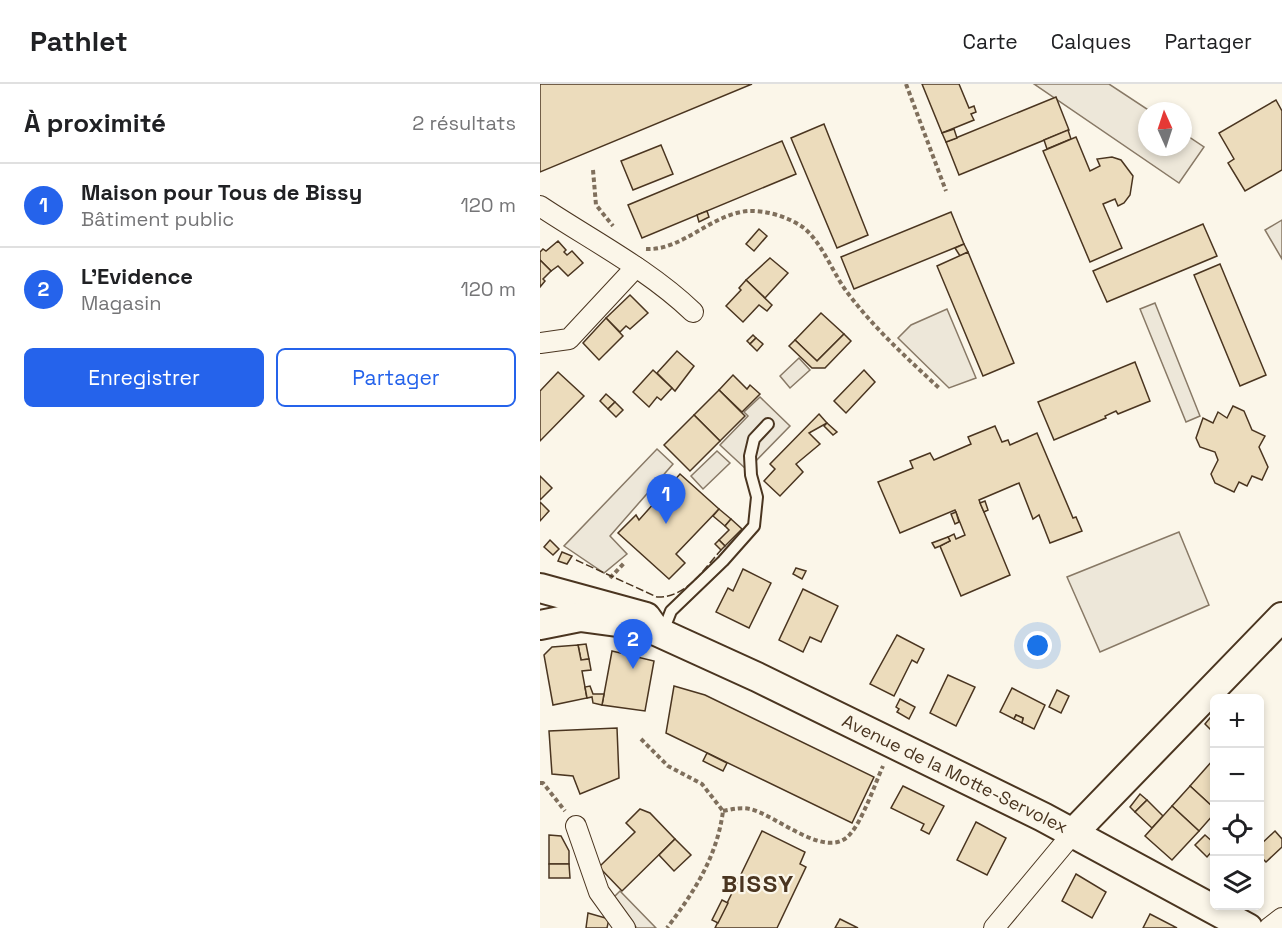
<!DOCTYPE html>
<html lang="fr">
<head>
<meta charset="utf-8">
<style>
  body { margin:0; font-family:"Space Grotesk",sans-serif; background:#f2f2f2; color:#202124 }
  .controls { position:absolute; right:18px; bottom:18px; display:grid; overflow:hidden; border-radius:9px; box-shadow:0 3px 9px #0003 }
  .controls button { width:54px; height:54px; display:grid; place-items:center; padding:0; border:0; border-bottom:2px solid #e0e0e0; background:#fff; color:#202124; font:30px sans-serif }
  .compass { position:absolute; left:598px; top:18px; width:54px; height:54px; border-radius:50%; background:#fff; box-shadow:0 3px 9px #0003; rotate:357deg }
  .you { position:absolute; left:498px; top:562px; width:21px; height:21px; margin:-15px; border:4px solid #fff; border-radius:50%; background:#1a73e8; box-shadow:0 0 0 9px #1a73e833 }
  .badge { display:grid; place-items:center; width:39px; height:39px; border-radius:50%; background:#2563eb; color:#fff; font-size:20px; font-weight:700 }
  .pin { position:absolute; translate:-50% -50px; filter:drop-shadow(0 2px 3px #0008) }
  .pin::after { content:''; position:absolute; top:32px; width:21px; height:18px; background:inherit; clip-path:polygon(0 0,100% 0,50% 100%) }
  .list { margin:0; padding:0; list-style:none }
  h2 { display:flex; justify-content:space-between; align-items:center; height:78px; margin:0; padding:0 24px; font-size:26px }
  h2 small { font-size:20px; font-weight:400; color:#757577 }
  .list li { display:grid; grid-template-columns:39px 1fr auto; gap:18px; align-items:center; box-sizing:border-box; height:84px; padding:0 24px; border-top:2px solid #e0e0e0 }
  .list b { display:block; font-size:22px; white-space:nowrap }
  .list p { margin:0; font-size:20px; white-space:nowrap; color:#757577 }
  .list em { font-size:20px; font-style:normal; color:#757577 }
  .actions { display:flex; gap:12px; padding:18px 24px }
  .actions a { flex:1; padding:14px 0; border:2px solid #2563eb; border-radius:9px; text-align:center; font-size:21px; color:#2563eb }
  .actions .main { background:#2563eb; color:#fff }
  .icon { flex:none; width:33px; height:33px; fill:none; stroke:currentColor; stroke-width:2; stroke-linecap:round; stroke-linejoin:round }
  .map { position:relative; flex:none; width:742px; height:844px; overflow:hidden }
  header { display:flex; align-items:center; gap:36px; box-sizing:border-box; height:84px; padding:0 30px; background:#fff; border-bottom:2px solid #e0e0e0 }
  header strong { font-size:28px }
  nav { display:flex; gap:33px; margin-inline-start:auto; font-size:21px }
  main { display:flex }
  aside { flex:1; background:#fff }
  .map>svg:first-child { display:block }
  .parking { fill:#ede7d9; stroke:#887966; stroke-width:1.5 }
  .building { fill:#ecdcbc; stroke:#4a3520; stroke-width:1.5 }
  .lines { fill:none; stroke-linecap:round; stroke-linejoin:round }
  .lane-casing { stroke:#4a3520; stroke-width:14 }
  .street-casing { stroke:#4a3520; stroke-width:22 }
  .secondary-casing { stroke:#4a3520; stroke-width:32 }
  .path { stroke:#7f6f5c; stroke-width:4; stroke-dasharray:4.5 3; stroke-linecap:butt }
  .lane { stroke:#fbf6e9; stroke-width:10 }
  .street { stroke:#fbf6e9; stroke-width:20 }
  .secondary { stroke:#fbf6e9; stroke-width:28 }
  .fence { stroke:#4a3520; stroke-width:1.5; stroke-dasharray:8 3; stroke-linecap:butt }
  .labels { text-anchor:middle; stroke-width:4.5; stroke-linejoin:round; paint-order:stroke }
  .street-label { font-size:18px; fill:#4a3520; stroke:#fbf6e9 }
  .district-label { font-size:24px; font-weight:bold; letter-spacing:1.5px; fill:#4a3520; stroke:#fbf6e9 }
</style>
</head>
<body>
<header>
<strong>Pathlet</strong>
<nav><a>Carte</a><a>Calques</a><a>Partager</a></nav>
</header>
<main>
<aside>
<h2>À proximité<small>2 résultats</small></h2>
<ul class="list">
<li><span class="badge">1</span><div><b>Maison pour Tous de Bissy</b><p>Bâtiment public</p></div><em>120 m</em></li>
<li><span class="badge">2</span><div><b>L'Evidence</b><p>Magasin</p></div><em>120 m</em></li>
</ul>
<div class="actions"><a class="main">Enregistrer</a><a>Partager</a></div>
</aside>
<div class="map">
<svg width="742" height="844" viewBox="0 0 742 844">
  <rect width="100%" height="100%" fill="#fbf6e9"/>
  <g class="parking">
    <path d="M494,0H569L610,27H607V63H643V49L664,63L639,99Z"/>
    <path d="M742,136V175L725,146Z"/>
    <path d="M615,219L660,332L646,338L600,225Z"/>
    <path d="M407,225L436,294L409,304L358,254L371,241Z"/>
    <path d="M259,274L270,286L250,304L240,292Z"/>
    <path d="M220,313L250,342L207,386L180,361L208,332L204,328Z"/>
    <path d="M117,365L133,380L70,452L87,470L64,489L24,462Z"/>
    <path d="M177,367L190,379L163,405L151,392Z"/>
    <path d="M639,448L669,521L560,568L527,493Z"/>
    <path d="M80,807L116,844H97L70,817Z"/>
  </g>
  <g class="building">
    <path d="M0,0H212L0,88Z"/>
    <path d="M382,0H419L429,24L434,22L436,28L431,30L434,36L402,49Z"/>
    <path d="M516,13L529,46L419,91L406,58Z"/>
    <path d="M736,16L742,27V86L705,107L688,79L694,75L679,49Z"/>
    <path d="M284,40L328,151L297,164L251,54Z"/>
    <path d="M414,45L417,54L406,58L402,49Z"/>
    <path d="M528,46L531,55L507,65L504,56Z"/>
    <path d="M536,53L550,87L560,82L557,75L572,73L581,76L593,92L590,111L584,119L578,122L575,115L563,120L582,164L550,178L503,67Z"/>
    <path d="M242,57L256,90L102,154L88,121Z"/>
    <path d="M121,61L133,90L93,106L81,77Z"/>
    <path d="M167,127L169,133L159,138L157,131Z"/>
    <path d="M411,128L424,160L314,205L301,173Z"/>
    <path d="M663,140L677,172L567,218L553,187Z"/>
    <path d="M219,145L227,152L214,167L206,160Z"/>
    <path d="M18,157L26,166L24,168L27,171L32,167L43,179L28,192L18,182L11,187L0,176V168L3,165L6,167Z"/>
    <path d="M424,160L428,168L420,172L415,164Z"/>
    <path d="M428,168L474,279L443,292L397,182Z"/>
    <path d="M230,174L248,189L225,214L206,196Z"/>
    <path d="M0,176L11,187L3,195L5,197L0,203Z"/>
    <path d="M680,180L726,291L700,302L654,191Z"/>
    <path d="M206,196L232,221L227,227L219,221L203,238L186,222L201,206L199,204Z"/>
    <path d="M90,211L108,229L90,245L86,242L80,248L66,234Z"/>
    <path d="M281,229L304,250L277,277L255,256Z"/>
    <path d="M66,234L83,252L59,276L43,259Z"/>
    <path d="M304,250L311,257L285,284H272L249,262L255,256L277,277Z"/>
    <path d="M213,251L216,254L210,260L207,257Z"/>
    <path d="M216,254L223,260L217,267L210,260Z"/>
    <path d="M137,267L154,282L135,307L117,289Z"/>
    <path d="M595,278L610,317L578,330L576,327L565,332L566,334L514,356L498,318Z"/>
    <path d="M113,286L132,304L121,316L117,313L109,323L93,308Z"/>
    <path d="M324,286L335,298L306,329L294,317Z"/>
    <path d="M18,288L44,312L0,357V307Z"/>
    <path d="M193,291L207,305L210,301L220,310L202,328L179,306Z"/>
    <path d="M179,306L205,332L180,357L154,331Z"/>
    <path d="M66,310L75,318L68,325L60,317Z"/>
    <path d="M75,318L83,326L76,333L68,325Z"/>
    <path d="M693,322L704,327L712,346L725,352L719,363L728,383L722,396L712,392L707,402L699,398L694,408L675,399L671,390L678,376L675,368L660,363L656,354L663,334L673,339L678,328L687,334Z"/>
    <path d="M279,330L287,339L269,349L280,360L256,380L263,388L240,412L224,397L235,385L230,380Z"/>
    <path d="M154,331L180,357L150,387L124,361Z"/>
    <path d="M287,339L297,348L293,351L284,342Z"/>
    <path d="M455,342L462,358L468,356L470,361L497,349L533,434L536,433L542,447L510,459L499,431L493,435L479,399L439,416L470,491L421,512L400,462L410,457L408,453L414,450L416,455L425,451L415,426L360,449L338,398L373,384L370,377L390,369L394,376L431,360L428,353Z"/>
    <path d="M140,390L179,425L136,470L145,479L129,495L78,449L96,431L99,436Z"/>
    <path d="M0,392L12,404L0,416Z"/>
    <path d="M445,417L448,426L444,428L440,419Z"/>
    <path d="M0,418L9,427L0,437Z"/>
    <path d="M179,425L191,435L185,442L173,432Z"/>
    <path d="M416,428L419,438L415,440L411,430Z"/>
    <path d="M191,435L202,445L185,462L179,456L189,446L185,442Z"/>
    <path d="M408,453L410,457L400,462L395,464L392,459Z"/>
    <path d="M10,456L19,465L13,471L4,463Z"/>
    <path d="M179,456L185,462L181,466L175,460Z"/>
    <path d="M22,468L32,472L27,480L18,477Z"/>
    <path d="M256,484L266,487L262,495L253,490Z"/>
    <path d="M203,485L231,499L209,544L176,528L188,504L193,507Z"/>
    <path d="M263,505L298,522L281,558L270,553L263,568L239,556Z"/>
    <path d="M357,551L384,565L377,579L372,576L354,612L330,600Z"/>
    <path d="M46,560L49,575L41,576L38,561Z"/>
    <path d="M38,561L41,576L49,575L51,586L42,587L47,614L13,621L4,571L12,563Z"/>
    <path d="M72,567L114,577L105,627L62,621Z"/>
    <path d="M408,591L435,603L416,642L390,629Z"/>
    <path d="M50,602L53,610H64L62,621L53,619L52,613L47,614L45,603Z"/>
    <path d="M134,602L165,611L334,693L312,739L126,649Z"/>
    <path d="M472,604L505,621L494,645L482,639L483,634L476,631L474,635L460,628Z"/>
    <path d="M517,606L529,612L521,629L509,623Z"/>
    <path d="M360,615L375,623L369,635L357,628L359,625L356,623Z"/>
    <path d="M674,629V649L665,640Z"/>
    <path d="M476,631L483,634L482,639L474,635Z"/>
    <path d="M77,644L79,694L40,710L33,692L12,690L9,647Z"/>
    <path d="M167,669L187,679L183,687L163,677Z"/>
    <path d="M673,676L674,678V724L650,702Z"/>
    <path d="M363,702L404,722L389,750L381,746L384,740L351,724Z"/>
    <path d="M650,702L674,724V730L659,747L632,722Z"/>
    <path d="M600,710L607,716L595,728L590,723Z"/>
    <path d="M607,716L623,732L612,744L595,728Z"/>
    <path d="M632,722L659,747L632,776L605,752Z"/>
    <path d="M100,725L110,729L135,755L82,807L59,783L95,748L86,739Z"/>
    <path d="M436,738L466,754L447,791L417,776Z"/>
    <path d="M222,747L265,768L260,780L266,783L237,844H175Z"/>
    <path d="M735,747L742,755V763L726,778L720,772V761Z"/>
    <path d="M9,751L21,752L29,767V780H9Z"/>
    <path d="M665,751L674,759V765L667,773L655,761Z"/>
    <path d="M135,755L151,771L134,787L119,771Z"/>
    <path d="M9,780H29L30,794H9Z"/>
    <path d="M536,790L566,808L552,834L522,817Z"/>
    <path d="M182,816L188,819L178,839L172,836Z"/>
    <path d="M48,829L69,835L67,844H46Z"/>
    <path d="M610,830L637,844H603Z"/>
    <path d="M300,835L318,844H295Z"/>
  </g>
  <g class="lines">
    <defs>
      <path id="lane" d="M122,550L131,527L183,477L214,442L217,413L211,391L210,372L214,355L228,340"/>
      <g id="street">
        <path d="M0,122C51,156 108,185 153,228"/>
        <path d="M0,259L29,255L96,183"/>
        <path d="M36,742L59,808L85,844"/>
        <path d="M454,844L534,748"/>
        <path d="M729,844L742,834"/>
      </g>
      <g id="secondary">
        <path d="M0,504L106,533L116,547L217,593L503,733L708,844"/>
        <path d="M0,541L40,533L77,538"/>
        <path d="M534,748L742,533"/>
      </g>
    </defs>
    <use href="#lane" class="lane-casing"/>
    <use href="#street" class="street-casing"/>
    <use href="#secondary" class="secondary-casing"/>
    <g class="path">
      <path d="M366,0L406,107"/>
      <path d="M53,86L56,121L73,142"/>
      <path d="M106,165C142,167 171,130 208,127C226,126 249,133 264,144C284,161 293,191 310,212C336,246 368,275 399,304"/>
      <path d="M70,494L85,478"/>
      <path d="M101,655L128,682L162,700L183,727C177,773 154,808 127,844"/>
      <path d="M0,699H3L25,727"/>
      <path d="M183,727C193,725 201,723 210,725C237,731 288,779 311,749C323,735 335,700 343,682"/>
    </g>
    <use href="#lane" class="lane"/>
    <use href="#street" class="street"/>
    <use href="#secondary" class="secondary"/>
    <path class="fence" d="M36,476L117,513C146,514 163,486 181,466"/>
  </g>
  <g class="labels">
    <g class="street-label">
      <text transform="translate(415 690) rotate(26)" y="6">Avenue de la Motte-Servolex</text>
    </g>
    <g class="district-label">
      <text x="218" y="808">BISSY</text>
    </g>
  </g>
</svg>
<div class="controls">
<button>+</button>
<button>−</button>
<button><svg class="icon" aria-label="locate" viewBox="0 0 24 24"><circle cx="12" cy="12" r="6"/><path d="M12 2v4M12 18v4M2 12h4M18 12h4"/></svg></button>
<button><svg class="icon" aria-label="layers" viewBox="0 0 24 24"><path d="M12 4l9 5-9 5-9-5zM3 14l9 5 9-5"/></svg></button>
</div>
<svg class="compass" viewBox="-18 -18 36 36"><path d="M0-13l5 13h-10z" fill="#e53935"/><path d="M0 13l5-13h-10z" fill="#757577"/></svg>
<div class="you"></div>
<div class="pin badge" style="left:126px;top:440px">1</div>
<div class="pin badge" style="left:93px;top:585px">2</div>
</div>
</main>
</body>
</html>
